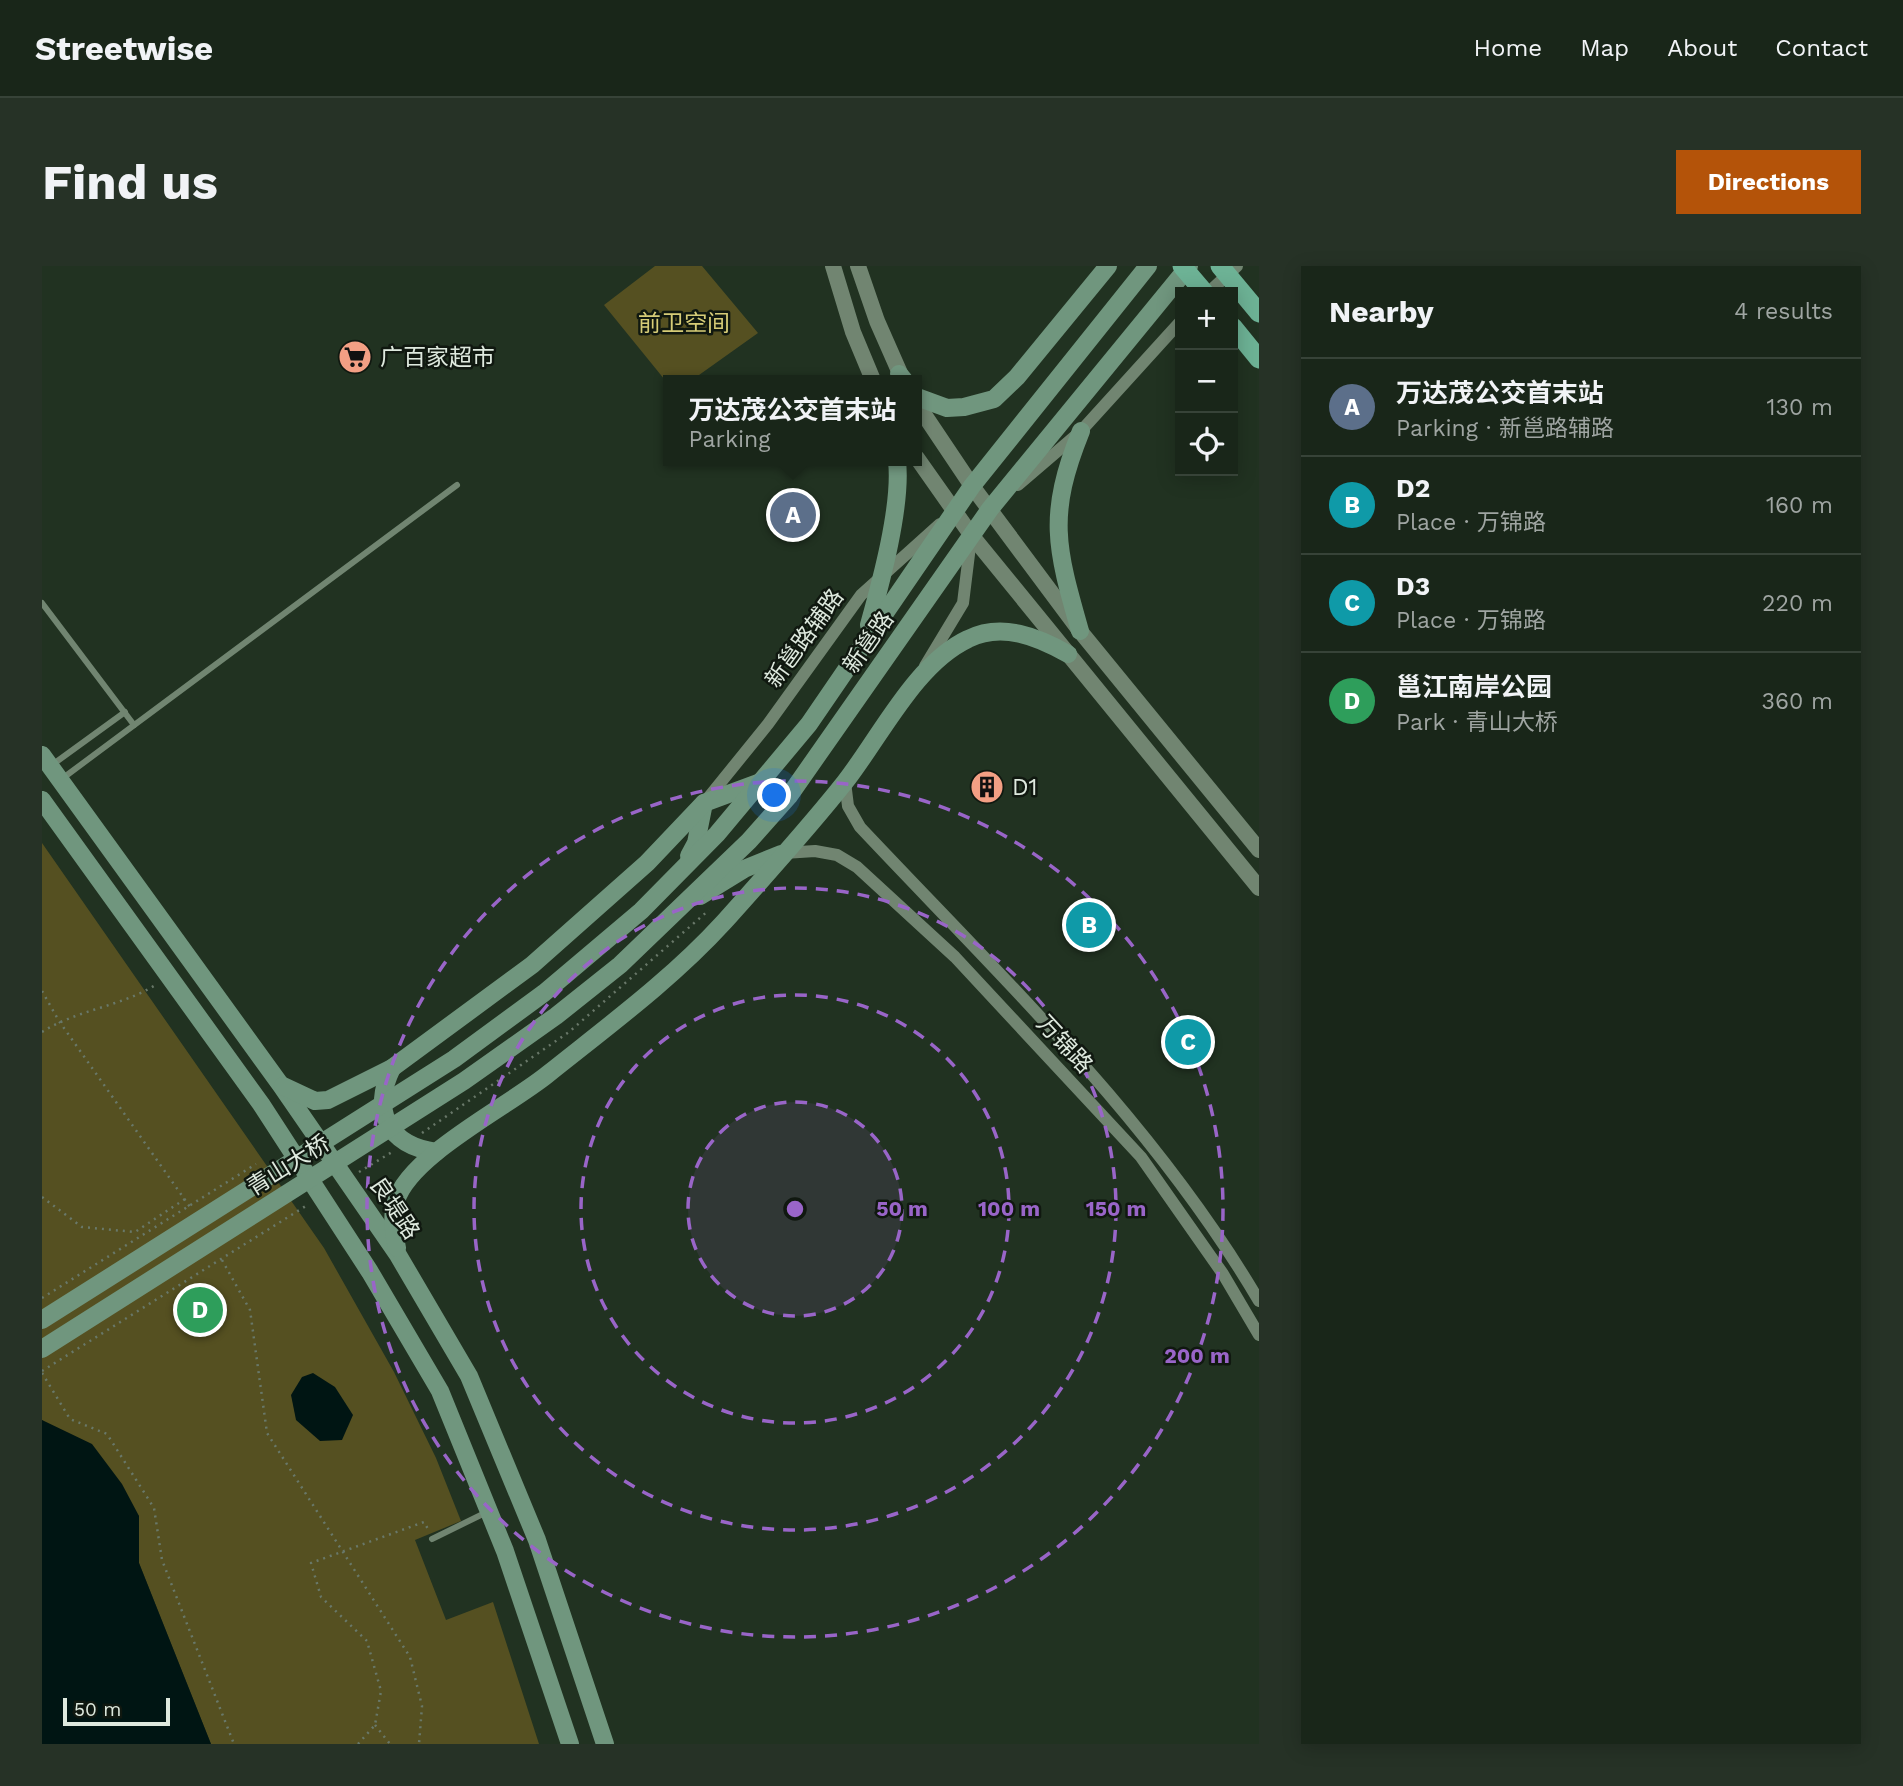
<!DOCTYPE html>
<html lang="en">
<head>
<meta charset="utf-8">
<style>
  body { margin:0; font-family:"Work Sans","Noto Sans SC",sans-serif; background:#263226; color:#f1f3f6 }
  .controls { position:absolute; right:21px; top:21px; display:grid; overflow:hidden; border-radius:0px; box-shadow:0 4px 18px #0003 }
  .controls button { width:63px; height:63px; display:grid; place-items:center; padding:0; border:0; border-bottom:2px solid #374338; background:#192619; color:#f1f3f6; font:35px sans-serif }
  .scale { position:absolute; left:21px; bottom:18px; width:107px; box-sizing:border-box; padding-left:7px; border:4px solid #dee9de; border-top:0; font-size:19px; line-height:24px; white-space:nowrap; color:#dee9de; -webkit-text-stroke:5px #101810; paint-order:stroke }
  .you { position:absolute; left:733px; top:530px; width:24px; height:24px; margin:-18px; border:5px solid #fff; border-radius:50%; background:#1a73e8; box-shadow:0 0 0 10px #1a73e833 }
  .badge { display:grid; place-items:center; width:46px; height:46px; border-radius:50%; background:#b45309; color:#fff; font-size:23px; font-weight:700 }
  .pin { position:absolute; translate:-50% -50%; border:4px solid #fff; box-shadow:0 2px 7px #0006 }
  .popup { position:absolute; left:621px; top:109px; width:259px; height:91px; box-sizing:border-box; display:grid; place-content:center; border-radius:0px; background:#192619; filter:drop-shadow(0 2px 5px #0005); font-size:23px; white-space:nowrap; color:#9fa5a2 }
  .popup b { font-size:26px; color:#f1f3f6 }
  .popup::after { content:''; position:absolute; left:50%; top:100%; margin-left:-14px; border:14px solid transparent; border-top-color:#192619 }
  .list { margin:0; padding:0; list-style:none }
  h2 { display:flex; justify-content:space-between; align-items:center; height:91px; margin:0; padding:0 28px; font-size:30px }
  h2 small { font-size:23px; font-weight:400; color:#9fa5a2 }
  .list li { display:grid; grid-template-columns:46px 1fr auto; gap:21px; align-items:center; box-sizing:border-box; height:98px; padding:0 28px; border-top:2px solid #374338 }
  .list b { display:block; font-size:26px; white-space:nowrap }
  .list p { margin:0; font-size:23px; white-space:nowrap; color:#9fa5a2 }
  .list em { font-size:23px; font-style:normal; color:#9fa5a2 }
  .icon { flex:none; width:38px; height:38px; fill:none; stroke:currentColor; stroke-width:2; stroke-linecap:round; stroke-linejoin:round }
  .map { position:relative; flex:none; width:1217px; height:1478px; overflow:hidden; border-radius:0px }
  header { display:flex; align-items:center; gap:42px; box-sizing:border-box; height:98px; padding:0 35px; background:#192619; border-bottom:2px solid #374338 }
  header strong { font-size:33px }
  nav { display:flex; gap:38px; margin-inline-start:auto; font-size:24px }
  .intro { display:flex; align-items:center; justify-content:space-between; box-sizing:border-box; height:168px; padding:0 42px }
  h1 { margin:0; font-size:49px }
  .button { padding:18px 32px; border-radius:0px; background:#b45309; color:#fff; font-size:24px; font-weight:700 }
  main { display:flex; gap:42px; padding:0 42px }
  aside { flex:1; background:#192619; border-radius:0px; box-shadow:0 4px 18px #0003 }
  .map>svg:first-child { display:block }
  .green { fill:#555021 }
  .water { fill:#001513 }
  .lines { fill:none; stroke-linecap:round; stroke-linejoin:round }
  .path { stroke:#697869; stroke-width:2.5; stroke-dasharray:2 5; stroke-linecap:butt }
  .service { stroke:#718571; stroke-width:6 }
  .minor { stroke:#718571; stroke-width:12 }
  .tertiary { stroke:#718571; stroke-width:16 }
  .secondary { stroke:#70967e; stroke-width:18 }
  .trunk { stroke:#6db295; stroke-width:19 }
  .ring { fill:none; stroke:#9965c8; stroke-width:3.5; stroke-dasharray:12 9 }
  .labels { text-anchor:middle; stroke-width:5; stroke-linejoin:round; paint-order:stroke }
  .park-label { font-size:23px; fill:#d6cc77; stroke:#101810 }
  .poi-label { font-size:23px; fill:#dee9de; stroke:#101810; text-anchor:start }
  .street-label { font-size:23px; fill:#dee9de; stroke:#101810 }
  .centre { fill:#9965c8; stroke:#101810; stroke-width:3.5 }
  .ring-label { font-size:21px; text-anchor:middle; font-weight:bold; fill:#9965c8; stroke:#101810; stroke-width:5; stroke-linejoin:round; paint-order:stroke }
</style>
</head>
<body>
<header>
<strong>Streetwise</strong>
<nav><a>Home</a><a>Map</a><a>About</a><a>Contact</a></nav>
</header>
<div class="intro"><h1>Find us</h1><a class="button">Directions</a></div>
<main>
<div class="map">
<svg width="1217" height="1478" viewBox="0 0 1217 1478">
  <rect width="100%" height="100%" fill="#213221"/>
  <g class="green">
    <path d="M613,0H660L716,67L650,114H627V119L562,39Z"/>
    <path d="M0,577L282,982L352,1106L394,1192L419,1255L373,1274L404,1354L451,1336L497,1478H169L97,1297V1250L0,1154Z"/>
  </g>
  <g class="water">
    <path d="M271,1107L293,1121L311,1149L300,1174L278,1175L254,1154L249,1129L260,1111Z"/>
    <path d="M0,1154L50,1178L80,1218L97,1250V1297L169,1478H0Z"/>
  </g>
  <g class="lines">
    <g class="path">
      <path d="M0,725L17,755L148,941"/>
      <path d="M0,766C36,743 79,741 115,718"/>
      <path d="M380,867L527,766L667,644"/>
      <path d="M317,906L350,886"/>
      <path d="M0,931L40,961L93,966L143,933"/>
      <path d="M180,994L208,1044L225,1167L368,1391L380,1440L377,1478"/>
      <path d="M0,1032L214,898"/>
      <path d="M0,1105L267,938"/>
      <path d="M0,1107L28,1153L65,1168L112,1242L120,1294L192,1478"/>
      <path d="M333,1459L348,1478"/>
      <path d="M316,1478L333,1459L339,1425L325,1375L279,1331L269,1297L382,1256L386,1263"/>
    </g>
    <g class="service">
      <path d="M0,337L92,459"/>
      <path d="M10,499L83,446"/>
      <path d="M21,512L415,219"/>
      <path d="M390,1273L445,1246"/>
    </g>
    <g class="minor">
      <path d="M1167,26L1195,0"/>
      <path d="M976,219L1039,165L1138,56"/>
      <path d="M883,400L921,337L929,272"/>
      <path d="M803,516L806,540L818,561C959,711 1112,856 1217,1035"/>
      <path d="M662,537L726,458L819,329L898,258"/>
      <path d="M742,587L773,585L795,589L815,601L913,691L1099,891L1181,1008L1217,1069"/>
    </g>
    <g class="tertiary">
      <path d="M791,0L811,66L831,114"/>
      <path d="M816,0L835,55L861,114"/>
      <path d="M875,138L930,220L1038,365L1217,584"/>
      <path d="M875,192L930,270L1217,622"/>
    </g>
    <g class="secondary">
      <path d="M857,108L862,114"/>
      <path d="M875,131L905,142L922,141L952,133L975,111L1066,0"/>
      <path d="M827,359C839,316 860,239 855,195"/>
      <path d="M1038,365C1014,281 1005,249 1039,165"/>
      <path d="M0,489L238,818L356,989L427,1110L495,1274L563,1478"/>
      <path d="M0,534L219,838L328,1006L398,1125L463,1285L528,1478"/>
      <path d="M647,590L654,577L662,537"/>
      <path d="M658,630L702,603L739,588"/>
      <path d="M350,802C329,845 346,879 394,886"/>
      <path d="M241,820L273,835L286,834L350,802L490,699L605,597L662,537L716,517"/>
      <path d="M355,982C352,967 349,951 354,935C368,889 467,840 506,808C566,760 630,713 682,656C723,610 765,564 803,516C839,470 873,398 926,373C960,356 996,371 1026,388"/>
      <path d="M0,1054L412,793L502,727L599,645L675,568L767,458L930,220L1106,0"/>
      <path d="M0,1083L422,815L514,750L578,699L707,575L747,530L948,243L1147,0"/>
    </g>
    <g class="trunk">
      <path d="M1140,0L1162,26"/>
      <path d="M1178,0L1217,47"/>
      <path d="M1191,61L1217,93"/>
    </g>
  </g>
  <circle cx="753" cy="943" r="107" fill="#9965c8" fill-opacity=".12"/>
  <g class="ring">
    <circle cx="753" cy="943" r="107"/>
    <circle cx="753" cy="943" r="214"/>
    <circle cx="753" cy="943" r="321"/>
    <circle cx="753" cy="943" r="428"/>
  </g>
  <defs>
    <symbol id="supermarket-disc" viewBox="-11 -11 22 22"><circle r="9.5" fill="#f39f84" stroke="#101810"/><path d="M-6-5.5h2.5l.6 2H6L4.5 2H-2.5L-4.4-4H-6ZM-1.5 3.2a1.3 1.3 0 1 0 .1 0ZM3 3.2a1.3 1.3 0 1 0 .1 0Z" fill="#111"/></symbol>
    <symbol id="building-disc" viewBox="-11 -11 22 22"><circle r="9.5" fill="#f39f84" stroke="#101810"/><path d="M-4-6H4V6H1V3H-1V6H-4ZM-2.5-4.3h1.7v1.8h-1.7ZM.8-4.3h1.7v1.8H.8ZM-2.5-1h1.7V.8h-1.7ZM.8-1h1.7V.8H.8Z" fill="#111"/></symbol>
  </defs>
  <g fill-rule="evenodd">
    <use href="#supermarket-disc" x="294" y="72" width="38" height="38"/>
    <use href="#building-disc" x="926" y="502" width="38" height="38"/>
  </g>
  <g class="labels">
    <g class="park-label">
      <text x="642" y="65">前卫空间</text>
    </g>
    <g class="poi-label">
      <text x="338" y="99">广百家超市</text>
      <text x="970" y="529">D1</text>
    </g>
    <g class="street-label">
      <text transform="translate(762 372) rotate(-54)" y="8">新邕路辅路</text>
      <text transform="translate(826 376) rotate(-55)" y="8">新邕路</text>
      <text transform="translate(1023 778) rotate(47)" y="8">万锦路</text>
      <text transform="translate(246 899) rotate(-32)" y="8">青山大桥</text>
      <text transform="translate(353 942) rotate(56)" y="8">良堤路</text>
    </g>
  </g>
  <circle cx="753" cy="943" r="10" class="centre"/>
  <g class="ring-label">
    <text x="860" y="950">50 m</text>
    <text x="967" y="950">100 m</text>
    <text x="1074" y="950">150 m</text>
    <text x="1155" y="1097">200 m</text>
  </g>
</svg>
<div class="controls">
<button>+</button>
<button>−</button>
<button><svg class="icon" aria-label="locate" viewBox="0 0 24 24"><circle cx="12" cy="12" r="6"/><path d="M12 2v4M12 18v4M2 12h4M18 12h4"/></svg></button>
</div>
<div class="scale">50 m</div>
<div class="you"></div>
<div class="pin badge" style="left:751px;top:249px;background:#5c6f8a">A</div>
<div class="popup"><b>万达茂公交首末站</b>Parking</div>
<div class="pin badge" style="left:1047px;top:659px;background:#0f9aa8">B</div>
<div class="pin badge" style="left:1146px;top:776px;background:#0f9aa8">C</div>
<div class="pin badge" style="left:158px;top:1044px;background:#2e9e5b">D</div>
</div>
<aside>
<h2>Nearby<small>4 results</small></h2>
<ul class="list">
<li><span class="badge" style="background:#5c6f8a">A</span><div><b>万达茂公交首末站</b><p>Parking · 新邕路辅路</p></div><em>130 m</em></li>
<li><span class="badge" style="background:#0f9aa8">B</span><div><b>D2</b><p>Place · 万锦路</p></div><em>160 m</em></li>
<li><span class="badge" style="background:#0f9aa8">C</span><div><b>D3</b><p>Place · 万锦路</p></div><em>220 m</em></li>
<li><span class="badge" style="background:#2e9e5b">D</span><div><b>邕江南岸公园</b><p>Park · 青山大桥</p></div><em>360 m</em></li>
</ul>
</aside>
</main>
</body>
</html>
